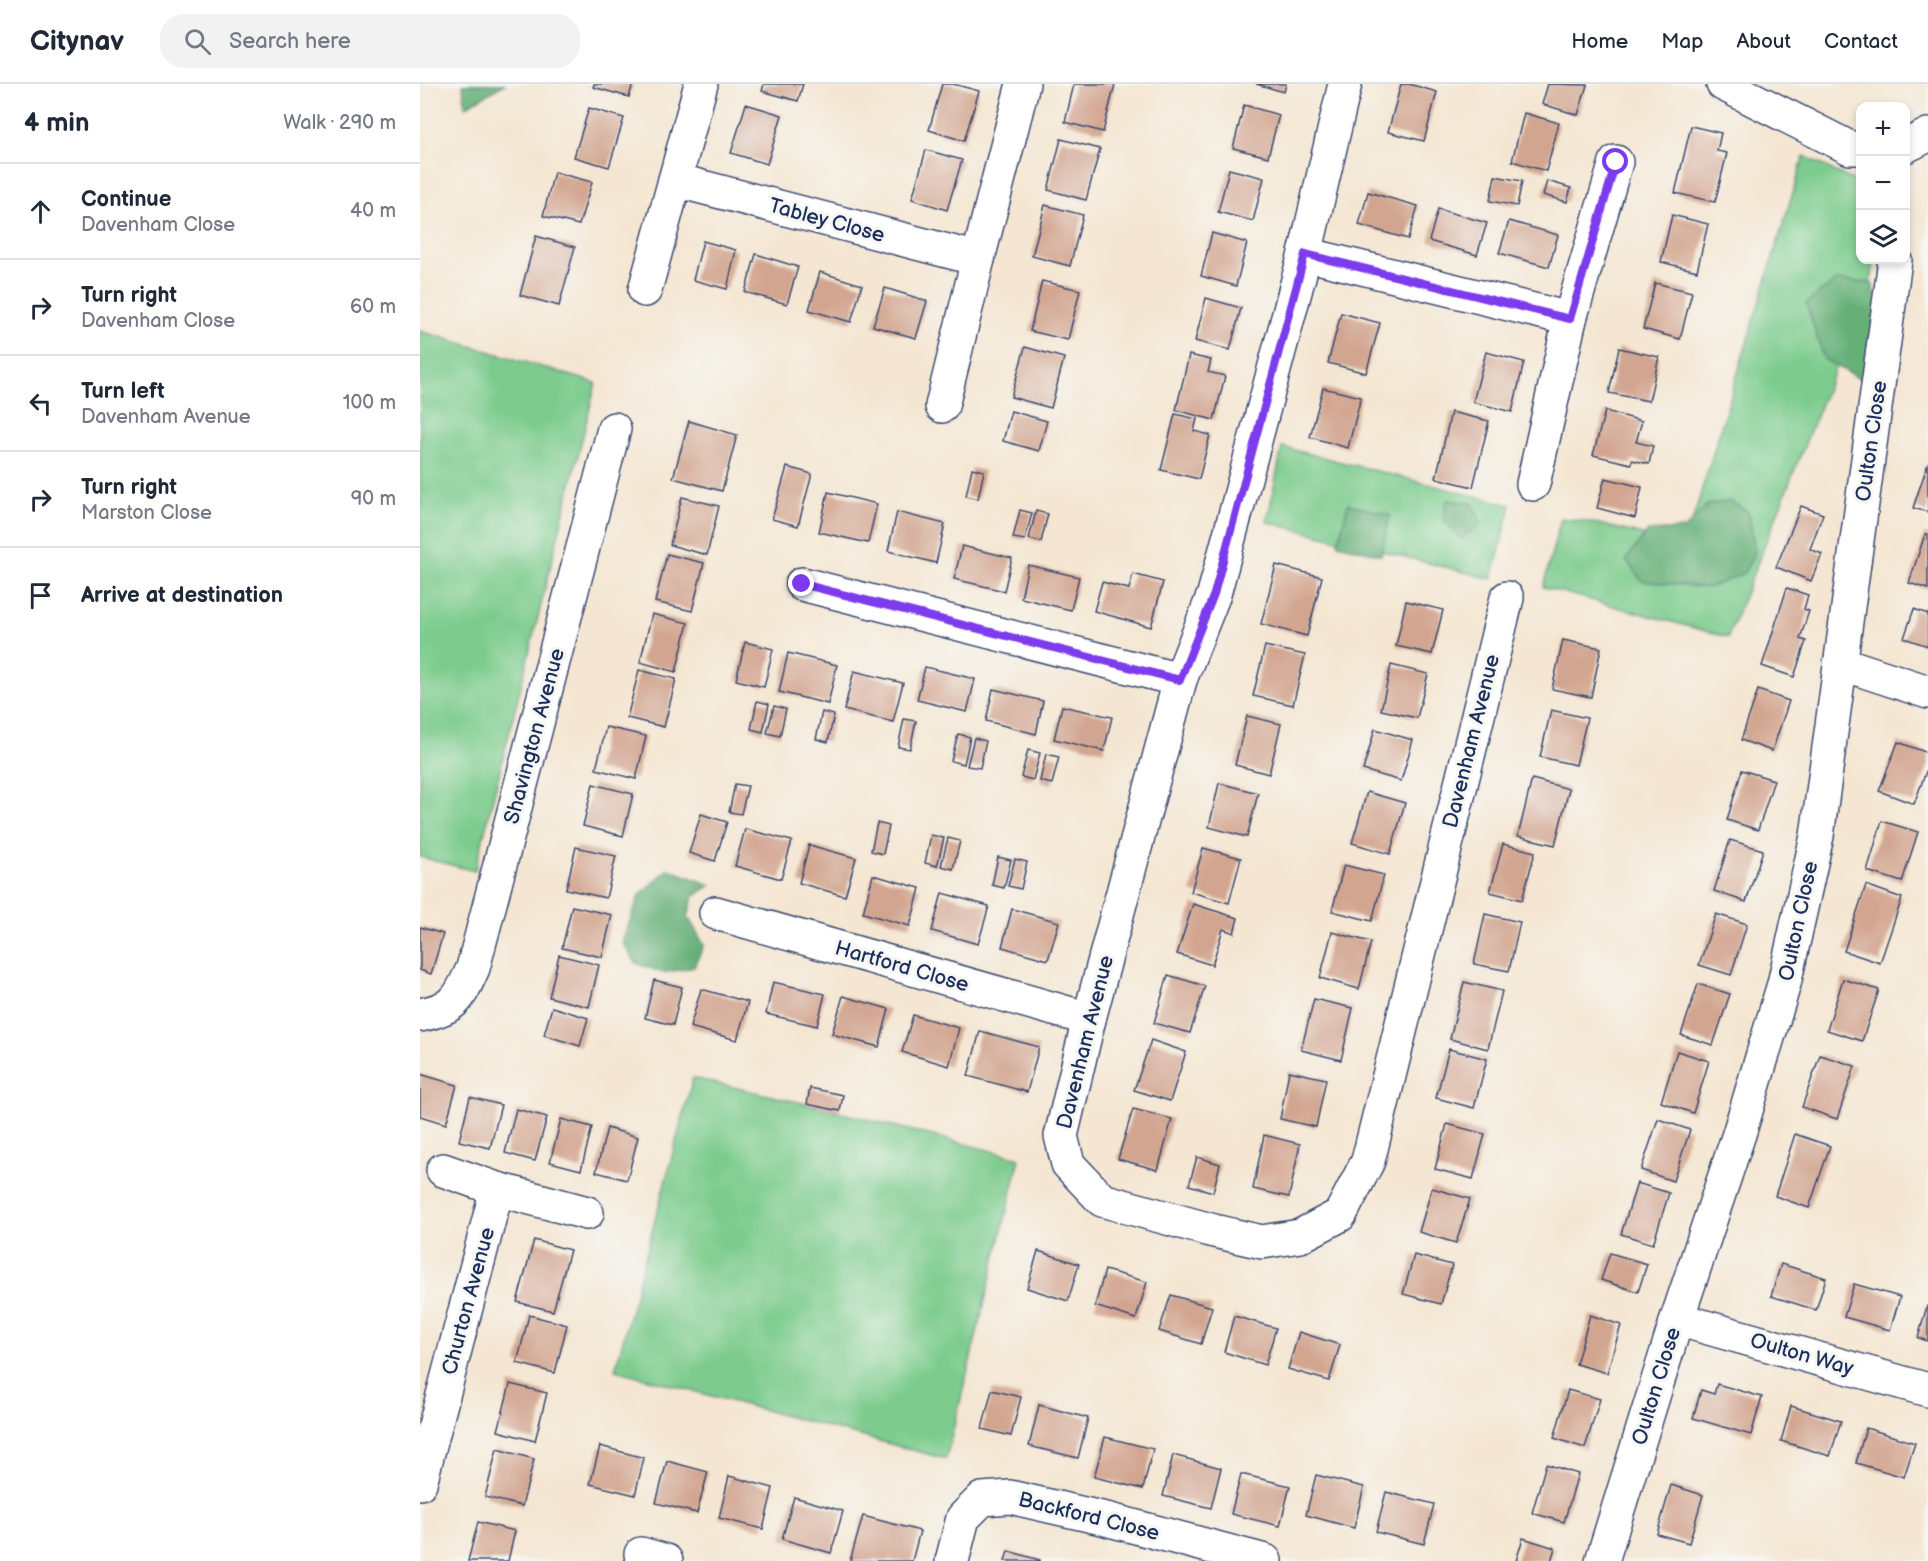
<!DOCTYPE html>
<html lang="en">
<head>
<meta charset="utf-8">
<style>
  body { margin:0; font-family:"Balsamiq Sans",sans-serif; background:#f2f2f3; color:#1f2937 }
  .controls { position:absolute; right:18px; top:18px; display:grid; overflow:hidden; border-radius:12px; box-shadow:0 3px 9px #0003 }
  .controls button { width:54px; height:54px; display:grid; place-items:center; padding:0; border:0; border-bottom:2px solid #e0e1e3; background:#fff; color:#1f2937; font:30px sans-serif }
  .stop { position:absolute; width:18px; height:18px; margin:-14px; border:4px solid #7c3aed; border-radius:50%; background:#fff }
  .stop.end { background:#7c3aed; border-color:#fff; box-shadow:0 2px 6px #0008 }
  .list { margin:0; padding:0; list-style:none }
  h2 { display:flex; justify-content:space-between; align-items:center; height:78px; margin:0; padding:0 24px; font-size:26px }
  h2 small { font-size:20px; font-weight:400; color:#747a83 }
  .list li { display:grid; grid-template-columns:39px 1fr auto; gap:18px; align-items:center; box-sizing:border-box; height:96px; padding:0 24px; border-top:2px solid #e0e1e3 }
  .list b { display:block; font-size:22px; white-space:nowrap }
  .list p { margin:0; font-size:20px; white-space:nowrap; color:#747a83 }
  .list em { font-size:20px; font-style:normal; color:#747a83 }
  .icon { flex:none; width:33px; height:33px; fill:none; stroke:currentColor; stroke-width:2; stroke-linecap:round; stroke-linejoin:round }
  .map { position:relative; flex:none; width:1508px; height:1477px; overflow:hidden }
  header { display:flex; align-items:center; gap:36px; box-sizing:border-box; height:84px; padding:0 30px; background:#fff; border-bottom:2px solid #e0e1e3 }
  header strong { font-size:28px }
  nav { display:flex; gap:33px; margin-inline-start:auto; font-size:21px }
  .search { width:420px; height:54px; background:#f2f2f3; display:flex; align-items:center; gap:15px; box-sizing:border-box; padding:0 21px; border-radius:24px; color:#747a83; font-size:22px }
  main { display:flex }
  aside { flex:1; background:#fff }
  .map>svg:first-child { display:block }
  .green { fill:#7dcc8d; stroke:#4c7e76; stroke-width:1.5 }
  .forest { fill:#66b078; stroke:#40706b; stroke-width:1.5 }
  .building { fill:#d2a590 }
  .lines { fill:none; stroke-linecap:round; stroke-linejoin:round }
  .minor-casing { stroke:#3c4a6f; stroke-width:36 }
  .minor { stroke:#fff; stroke-width:33 }
  .route { stroke:#7c3aed; stroke-width:8 }
  .labels { text-anchor:middle; stroke-width:6; stroke-linejoin:round; paint-order:stroke }
  .street-label { font-size:21px; fill:#1b2f5e; stroke:#f6f6f2 }
</style>
</head>
<body>
<header>
<strong>Citynav</strong>
<div class="search"><svg class="icon" aria-label="search" viewBox="0 0 24 24"><circle cx="10" cy="10" r="6"/><path d="M15 15l6 6"/></svg>Search here</div>
<nav><a>Home</a><a>Map</a><a>About</a><a>Contact</a></nav>
</header>
<main>
<aside>
<h2>4 min<small>Walk · 290 m</small></h2>
<ul class="list">
<li><svg class="icon" aria-label="ahead" viewBox="0 0 24 24"><path d="M12 20V5M6 11l6-6 6 6"/></svg><div><b>Continue</b><p>Davenham Close</p></div><em>40 m</em></li>
<li><svg class="icon" aria-label="right" viewBox="0 0 24 24"><path d="M7 20v-9h11M14 6l5 5-5 5"/></svg><div><b>Turn right</b><p>Davenham Close</p></div><em>60 m</em></li>
<li><svg class="icon" aria-label="left" viewBox="0 0 24 24"><path d="M17 20v-9H6M10 6l-5 5 5 5"/></svg><div><b>Turn left</b><p>Davenham Avenue</p></div><em>100 m</em></li>
<li><svg class="icon" aria-label="right" viewBox="0 0 24 24"><path d="M7 20v-9h11M14 6l5 5-5 5"/></svg><div><b>Turn right</b><p>Marston Close</p></div><em>90 m</em></li>
<li><svg class="icon" aria-label="arrive" viewBox="0 0 24 24"><path d="M6 21V4h12l-3 4 3 4H6"/></svg><div><b>Arrive at destination</b></div></li>
</ul>
</aside>
<div class="map">
<svg width="1508" height="1477" viewBox="0 0 1508 1477">
  <rect width="100%" height="100%" fill="#f6f6f2"/>
  <filter id="ink" filterUnits="userSpaceOnUse"><feTurbulence type="fractalNoise" baseFrequency=".0167" numOctaves="2"/><feDisplacementMap in="SourceGraphic" scale="12" xChannelSelector="R" yChannelSelector="G"/><feConvolveMatrix kernelMatrix="1 2 1 2 8 2 1 2 1" color-interpolation-filters="sRGB"/></filter>
  <filter id="wash" filterUnits="userSpaceOnUse"><feTurbulence type="fractalNoise" baseFrequency=".008" numOctaves="4" result="noise"/><feDisplacementMap in="SourceGraphic" scale="24" xChannelSelector="R" yChannelSelector="G"/><feGaussianBlur stdDeviation="1.35" result="paint"/><feColorMatrix in="noise" values="0 0 0 0 0 0 0 0 0 0 0 0 0 0 0 0 0 1.4 0 .05"/><feComposite in="paint" operator="in"/></filter>
  <g filter="url(#wash)">
    <rect width="100%" height="100%" fill="#f4e6d2"/>
    <g class="green">
      <path d="M1384,72L1440,100V176H1454L1452,192L1308,553L1123,503L1141,434L1170,438L1265,461Z"/>
      <path d="M0,247L176,299L55,787L0,773Z"/>
      <path d="M862,363L1091,421L1072,495L847,438Z"/>
      <path d="M273,994L387,1020L600,1074L526,1375L195,1286Z"/>
    </g>
    <g class="forest">
      <path d="M43,0H85L45,23Z"/>
      <path d="M1417,196L1452,199L1463,233L1457,275L1440,295L1404,275L1386,219Z"/>
      <path d="M1027,416L1052,419L1061,439L1042,455L1023,435Z"/>
      <path d="M1310,417L1329,429L1335,468L1324,489L1289,504L1222,497L1206,476L1228,447L1265,445L1287,421Z"/>
      <path d="M928,420L970,431L961,471L918,460Z"/>
      <path d="M248,785L291,801L273,813L268,833L284,861L274,883L243,889L216,879L202,858L219,812Z"/>
    </g>
    <g id="blocks">
      <g class="building">
        <path d="M174,0H213L209,13L173,3Z"/>
        <path d="M344,0H383L378,17L342,7Z"/>
        <path d="M522,0H533L559,7L544,57L509,46Z"/>
        <path d="M654,0H695L683,48L645,38Z"/>
        <path d="M836,0H866L864,8Z"/>
        <path d="M981,0H989L1017,8L1004,57L968,48Z"/>
        <path d="M1128,0L1167,1L1158,31L1122,20Z"/>
        <path d="M326,20L362,31L347,80L311,69Z"/>
        <path d="M824,21L859,31L848,73L813,64Z"/>
        <path d="M169,24L204,34L189,83L154,73Z"/>
        <path d="M1104,29L1139,39L1126,87L1092,77Z"/>
        <path d="M1271,42L1301,49L1297,67L1307,69L1295,118L1255,109Z"/>
        <path d="M641,55L680,65L666,116L628,106Z"/>
        <path d="M506,66L542,76L527,126L492,115Z"/>
        <path d="M809,85L844,94L833,137L798,128Z"/>
        <path d="M134,88L172,98L159,141L123,132Z"/>
        <path d="M1075,92L1102,97L1097,122L1070,117Z"/>
        <path d="M1127,97L1151,104L1147,118L1123,111Z"/>
        <path d="M948,108L998,122L988,155L939,141Z"/>
        <path d="M625,121L663,131L650,182L612,172Z"/>
        <path d="M1018,125L1067,139L1057,171L1009,157Z"/>
        <path d="M1252,131L1288,140L1277,187L1241,178Z"/>
        <path d="M1089,137L1138,151L1129,183L1079,169Z"/>
        <path d="M792,149L827,159L816,202L781,192Z"/>
        <path d="M116,152L155,163L139,222L100,211Z"/>
        <path d="M283,157L316,166L307,205L273,196Z"/>
        <path d="M336,170L378,183L367,220L325,208Z"/>
        <path d="M400,188L442,201L431,238L389,226Z"/>
        <path d="M622,197L660,206L648,256L610,247Z"/>
        <path d="M1235,199L1272,208L1260,255L1223,245Z"/>
        <path d="M465,204L507,217L496,254L453,242Z"/>
        <path d="M786,214L821,224L810,266L775,257Z"/>
        <path d="M921,229L960,239L946,289L908,279Z"/>
        <path d="M605,263L644,274L631,324L591,313Z"/>
        <path d="M1199,264L1239,273L1229,317L1189,309Z"/>
        <path d="M1066,268L1104,278L1092,328L1053,318Z"/>
        <path d="M769,271L791,276L788,288L805,292L794,336L756,326Z"/>
        <path d="M903,304L941,313L928,364L890,353Z"/>
        <path d="M591,327L627,337L619,367L583,357Z"/>
        <path d="M1185,327L1222,337L1216,358L1233,362L1229,380L1212,376L1211,380L1173,371Z"/>
        <path d="M1031,328L1069,337L1053,403L1016,394Z"/>
        <path d="M755,330L777,335L774,347L790,351L779,395L741,386Z"/>
        <path d="M269,337L317,351L302,407L253,394Z"/>
        <path d="M1508,379V428L1493,424Z"/>
        <path d="M367,383L392,390L378,442L352,435Z"/>
        <path d="M552,384L564,387L558,415L546,412Z"/>
        <path d="M1185,394L1222,403L1215,434L1177,424Z"/>
        <path d="M408,408L457,420L448,459L399,448Z"/>
        <path d="M262,413L299,422L287,471L250,461Z"/>
        <path d="M1381,422L1403,430L1390,465L1402,470L1391,497L1356,483Z"/>
        <path d="M600,426L612,429L605,456L593,454Z"/>
        <path d="M616,427L628,430L621,458L609,455Z"/>
        <path d="M477,428L525,440L516,479L468,467Z"/>
        <path d="M1505,450H1508V505L1489,499Z"/>
        <path d="M542,462L592,474L584,507L534,495Z"/>
        <path d="M247,470L284,479L272,527L235,518Z"/>
        <path d="M608,481L659,493L651,526L601,514Z"/>
        <path d="M856,481L902,493L887,552L841,540Z"/>
        <path d="M713,490L743,498L731,543L674,527L682,498L709,505Z"/>
        <path d="M1367,504L1388,511L1384,525L1389,527L1380,555L1386,557L1374,593L1342,582Z"/>
        <path d="M986,517L1023,526L1012,570L976,562Z"/>
        <path d="M1494,525L1508,530V562L1484,554Z"/>
        <path d="M232,530L268,539L256,588L220,578Z"/>
        <path d="M1143,556L1181,564L1171,613L1132,605Z"/>
        <path d="M325,558L353,565L344,603L316,596Z"/>
        <path d="M845,562L885,571L873,621L833,612Z"/>
        <path d="M368,569L417,581L408,620L359,608Z"/>
        <path d="M971,581L1008,590L997,634L961,626Z"/>
        <path d="M505,583L555,595L547,628L497,616Z"/>
        <path d="M219,586L256,595L244,643L207,634Z"/>
        <path d="M434,587L483,599L473,638L424,626Z"/>
        <path d="M573,605L623,617L616,650L566,637Z"/>
        <path d="M1338,606L1369,617L1352,667L1321,656Z"/>
        <path d="M337,617L349,620L343,648L331,645Z"/>
        <path d="M354,622L366,625L360,652L347,649Z"/>
        <path d="M642,622L692,633L684,667L634,655Z"/>
        <path d="M1131,626L1167,634L1156,681L1120,673Z"/>
        <path d="M402,628L414,631L408,658L396,655Z"/>
        <path d="M827,632L861,640L849,690L815,681Z"/>
        <path d="M484,635L496,637L490,665L478,663Z"/>
        <path d="M186,643L226,652L216,695L176,685Z"/>
        <path d="M955,645L993,656L981,697L943,686Z"/>
        <path d="M538,650L550,653L544,680L531,677Z"/>
        <path d="M554,654L566,657L560,684L547,682Z"/>
        <path d="M1478,658L1508,669V682L1494,720L1459,707Z"/>
        <path d="M608,666L620,669L613,696L601,693Z"/>
        <path d="M626,670L639,673L632,700L620,697Z"/>
        <path d="M1322,686L1354,696L1338,746L1307,736Z"/>
        <path d="M1112,695L1149,705L1135,761L1098,752Z"/>
        <path d="M799,699L838,709L827,753L789,743Z"/>
        <path d="M173,700L213,710L203,752L163,742Z"/>
        <path d="M315,700L328,702L321,730L309,728Z"/>
        <path d="M947,708L985,719L970,770L932,759Z"/>
        <path d="M281,730L307,738L295,777L269,769Z"/>
        <path d="M1462,737L1498,748L1482,798L1447,787Z"/>
        <path d="M457,739L469,742L463,770L451,767Z"/>
        <path d="M325,745L372,757L361,795L315,782Z"/>
        <path d="M511,751L524,754L517,782L505,779Z"/>
        <path d="M528,754L540,757L533,785L521,782Z"/>
        <path d="M1310,756L1343,766L1326,818L1294,807Z"/>
        <path d="M1083,760L1115,768L1102,816L1070,808Z"/>
        <path d="M389,761L436,774L425,812L379,799Z"/>
        <path d="M156,763L196,772L186,814L146,805Z"/>
        <path d="M783,764L821,774L809,819L771,808Z"/>
        <path d="M578,773L591,776L584,804L572,801Z"/>
        <path d="M595,775L607,778L601,805L588,802Z"/>
        <path d="M924,781L964,791L952,837L912,827Z"/>
        <path d="M453,791L500,804L490,842L443,829Z"/>
        <path d="M1446,801L1482,814L1460,879L1424,867Z"/>
        <path d="M522,809L569,822L558,860L512,847Z"/>
        <path d="M773,820L818,834L814,849L803,845L792,881L757,870Z"/>
        <path d="M152,822L192,831L182,873L142,864Z"/>
        <path d="M592,825L639,838L628,876L582,863Z"/>
        <path d="M1065,830L1100,838L1089,887L1054,880Z"/>
        <path d="M1296,830L1327,840L1311,891L1279,881Z"/>
        <path d="M0,843L23,850L11,890L0,886Z"/>
        <path d="M912,848L951,858L939,905L900,894Z"/>
        <path d="M139,871L179,881L169,923L129,913Z"/>
        <path d="M748,891L785,902L770,949L734,939Z"/>
        <path d="M1423,895L1459,906L1442,957L1407,946Z"/>
        <path d="M234,896L262,903L253,941L225,934Z"/>
        <path d="M353,898L405,910L397,942L346,930Z"/>
        <path d="M1044,898L1082,907L1068,965L1030,955Z"/>
        <path d="M1278,900L1310,910L1293,961L1261,951Z"/>
        <path d="M281,905L328,918L317,956L270,943Z"/>
        <path d="M423,912L469,925L459,963L412,950Z"/>
        <path d="M894,915L933,924L921,976L881,966Z"/>
        <path d="M132,923L168,934L160,962L124,951Z"/>
        <path d="M493,931L539,944L529,982L482,968Z"/>
        <path d="M560,947L619,963L607,1008L548,992Z"/>
        <path d="M731,956L766,968L750,1017L714,1006Z"/>
        <path d="M1029,965L1067,975L1054,1024L1016,1014Z"/>
        <path d="M1257,967L1289,977L1273,1029L1241,1018Z"/>
        <path d="M1400,971L1435,982L1417,1035L1382,1023Z"/>
        <path d="M869,987L906,995L896,1043L860,1035Z"/>
        <path d="M0,990L37,1001L26,1040L0,1032Z"/>
        <path d="M390,1004L423,1011L420,1027L387,1020Z"/>
        <path d="M50,1013L81,1021L70,1064L39,1057Z"/>
        <path d="M96,1025L127,1033L115,1077L85,1069Z"/>
        <path d="M713,1025L752,1035L738,1086L698,1075Z"/>
        <path d="M141,1035L172,1043L161,1086L130,1078Z"/>
        <path d="M1238,1035L1270,1046L1253,1097L1221,1086Z"/>
        <path d="M1027,1040L1065,1050L1053,1095L1015,1085Z"/>
        <path d="M187,1044L218,1053L207,1096L176,1088Z"/>
        <path d="M1375,1050L1410,1062L1389,1124L1355,1112Z"/>
        <path d="M844,1051L880,1060L869,1113L833,1105Z"/>
        <path d="M777,1073L800,1080L793,1108L769,1101Z"/>
        <path d="M1217,1099L1249,1109L1233,1160L1201,1150Z"/>
        <path d="M1012,1104L1050,1115L1036,1159L999,1148Z"/>
        <path d="M114,1156L150,1166L133,1227L97,1218Z"/>
        <path d="M618,1167L659,1180L648,1217L607,1204Z"/>
        <path d="M1190,1169L1227,1180L1218,1208L1181,1196Z"/>
        <path d="M994,1171L1032,1181L1021,1220L983,1210Z"/>
        <path d="M1361,1180L1406,1194L1396,1226L1351,1212Z"/>
        <path d="M685,1186L727,1198L716,1235L675,1222Z"/>
        <path d="M1434,1200L1480,1213L1470,1246L1424,1233Z"/>
        <path d="M751,1211L792,1223L781,1260L739,1247Z"/>
        <path d="M1507,1222H1508V1257L1498,1254Z"/>
        <path d="M109,1231L147,1241L135,1289L97,1279Z"/>
        <path d="M1170,1231L1201,1241L1187,1289L1156,1280Z"/>
        <path d="M814,1232L856,1244L845,1281L804,1268Z"/>
        <path d="M879,1248L920,1261L909,1297L868,1285Z"/>
        <path d="M90,1300L127,1309L115,1357L78,1347Z"/>
        <path d="M1297,1300L1342,1313L1331,1351L1273,1334L1281,1306L1294,1310Z"/>
        <path d="M572,1306L601,1313L591,1352L562,1345Z"/>
        <path d="M1148,1306L1180,1315L1165,1364L1134,1354Z"/>
        <path d="M619,1321L668,1334L658,1374L609,1362Z"/>
        <path d="M1371,1322L1421,1337L1410,1372L1361,1357Z"/>
        <path d="M1446,1344L1495,1359L1484,1393L1436,1379Z"/>
        <path d="M685,1353L733,1365L723,1405L674,1393Z"/>
        <path d="M180,1362L224,1374L215,1411L170,1400Z"/>
        <path d="M77,1365L114,1375L102,1422L65,1413Z"/>
        <path d="M753,1371L801,1384L791,1424L743,1412Z"/>
        <path d="M247,1377L288,1388L277,1429L236,1419Z"/>
        <path d="M1126,1380L1158,1390L1144,1438L1112,1429Z"/>
        <path d="M821,1390L870,1402L860,1442L811,1430Z"/>
        <path d="M896,1391L944,1403L934,1444L886,1431Z"/>
        <path d="M309,1392L353,1404L343,1445L299,1434Z"/>
        <path d="M1251,1401L1283,1411L1269,1459L1237,1450Z"/>
        <path d="M966,1408L1014,1420L1004,1460L956,1448Z"/>
        <path d="M374,1413L423,1427L411,1469L362,1455Z"/>
        <path d="M443,1432L500,1447L492,1477H430Z"/>
        <path d="M58,1438L95,1447L88,1477H48Z"/>
        <path d="M1103,1454L1135,1464L1131,1477H1096Z"/>
        <path d="M588,1467L620,1476V1477H585Z"/>
      </g>
    </g>
  </g>
  <g filter="url(#ink)">
    <use href="#blocks" fill-opacity="0" stroke="#3c4a6f" stroke-width="1.5"/>
    <g class="lines">
      <defs>
        <g id="minor">
          <path d="M281,0L255,96L558,175L603,0"/>
          <path d="M925,0L885,170L794,510L760,596L669,935L641,1052L648,1080L682,1116L794,1147L842,1158L880,1152L920,1131L948,1077L1087,514"/>
          <path d="M1303,0L1430,64H1440"/>
          <path d="M1486,62L1508,51"/>
          <path d="M885,170L1150,235"/>
          <path d="M225,206L255,96"/>
          <path d="M522,322L558,175"/>
          <path d="M1113,400L1150,235L1196,78"/>
          <path d="M382,500L760,596"/>
          <path d="M1420,579L1508,608"/>
          <path d="M296,829L669,935"/>
          <path d="M0,931C36,924 39,915 53,884L194,345"/>
          <path d="M23,1086L77,1105L167,1129"/>
          <path d="M1257,1235L1508,1306"/>
          <path d="M0,1399L77,1105"/>
          <path d="M221,1470L246,1477"/>
          <path d="M532,1477L543,1434L562,1415L590,1413L686,1435L845,1477"/>
          <path d="M1182,1477L1257,1235L1319,1050L1364,900L1397,752L1475,176"/>
        </g>
      </defs>
      <use href="#minor" class="minor-casing"/>
      <use href="#minor" class="minor"/>
    </g>
  </g>
  <g class="lines" filter="url(#ink)">
    <path class="route" d="M382,500L760,596L794,510L885,170L1150,235L1196,78"/>
  </g>
  <g class="labels">
    <g class="street-label">
      <text transform="translate(407 136) rotate(15)" y="7">Tabley Close</text>
      <text transform="translate(1451 357) rotate(-82)" y="7">Oulton Close</text>
      <text transform="translate(114 652) rotate(-75)" y="7">Shavington Avenue</text>
      <text transform="translate(1051 657) rotate(-76)" y="7">Davenham Avenue</text>
      <text transform="translate(1378 837) rotate(-78)" y="7">Oulton Close</text>
      <text transform="translate(482 882) rotate(16)" y="7">Hartford Close</text>
      <text transform="translate(665 958) rotate(-76)" y="7">Davenham Avenue</text>
      <text transform="translate(48 1217) rotate(-75)" y="7">Churton Avenue</text>
      <text transform="translate(1382 1270) rotate(16)" y="7">Oulton Way</text>
      <text transform="translate(1236 1302) rotate(-73)" y="7">Oulton Close</text>
      <text transform="translate(669 1432) rotate(14)" y="7">Backford Close</text>
    </g>
  </g>
</svg>
<div class="controls">
<button>+</button>
<button>−</button>
<button><svg class="icon" aria-label="layers" viewBox="0 0 24 24"><path d="M12 4l9 5-9 5-9-5zM3 14l9 5 9-5"/></svg></button>
</div>
<div class="stop" style="left:1196px;top:78px"></div>
<div class="stop end" style="left:382px;top:500px"></div>
</div>
</main>
</body>
</html>
